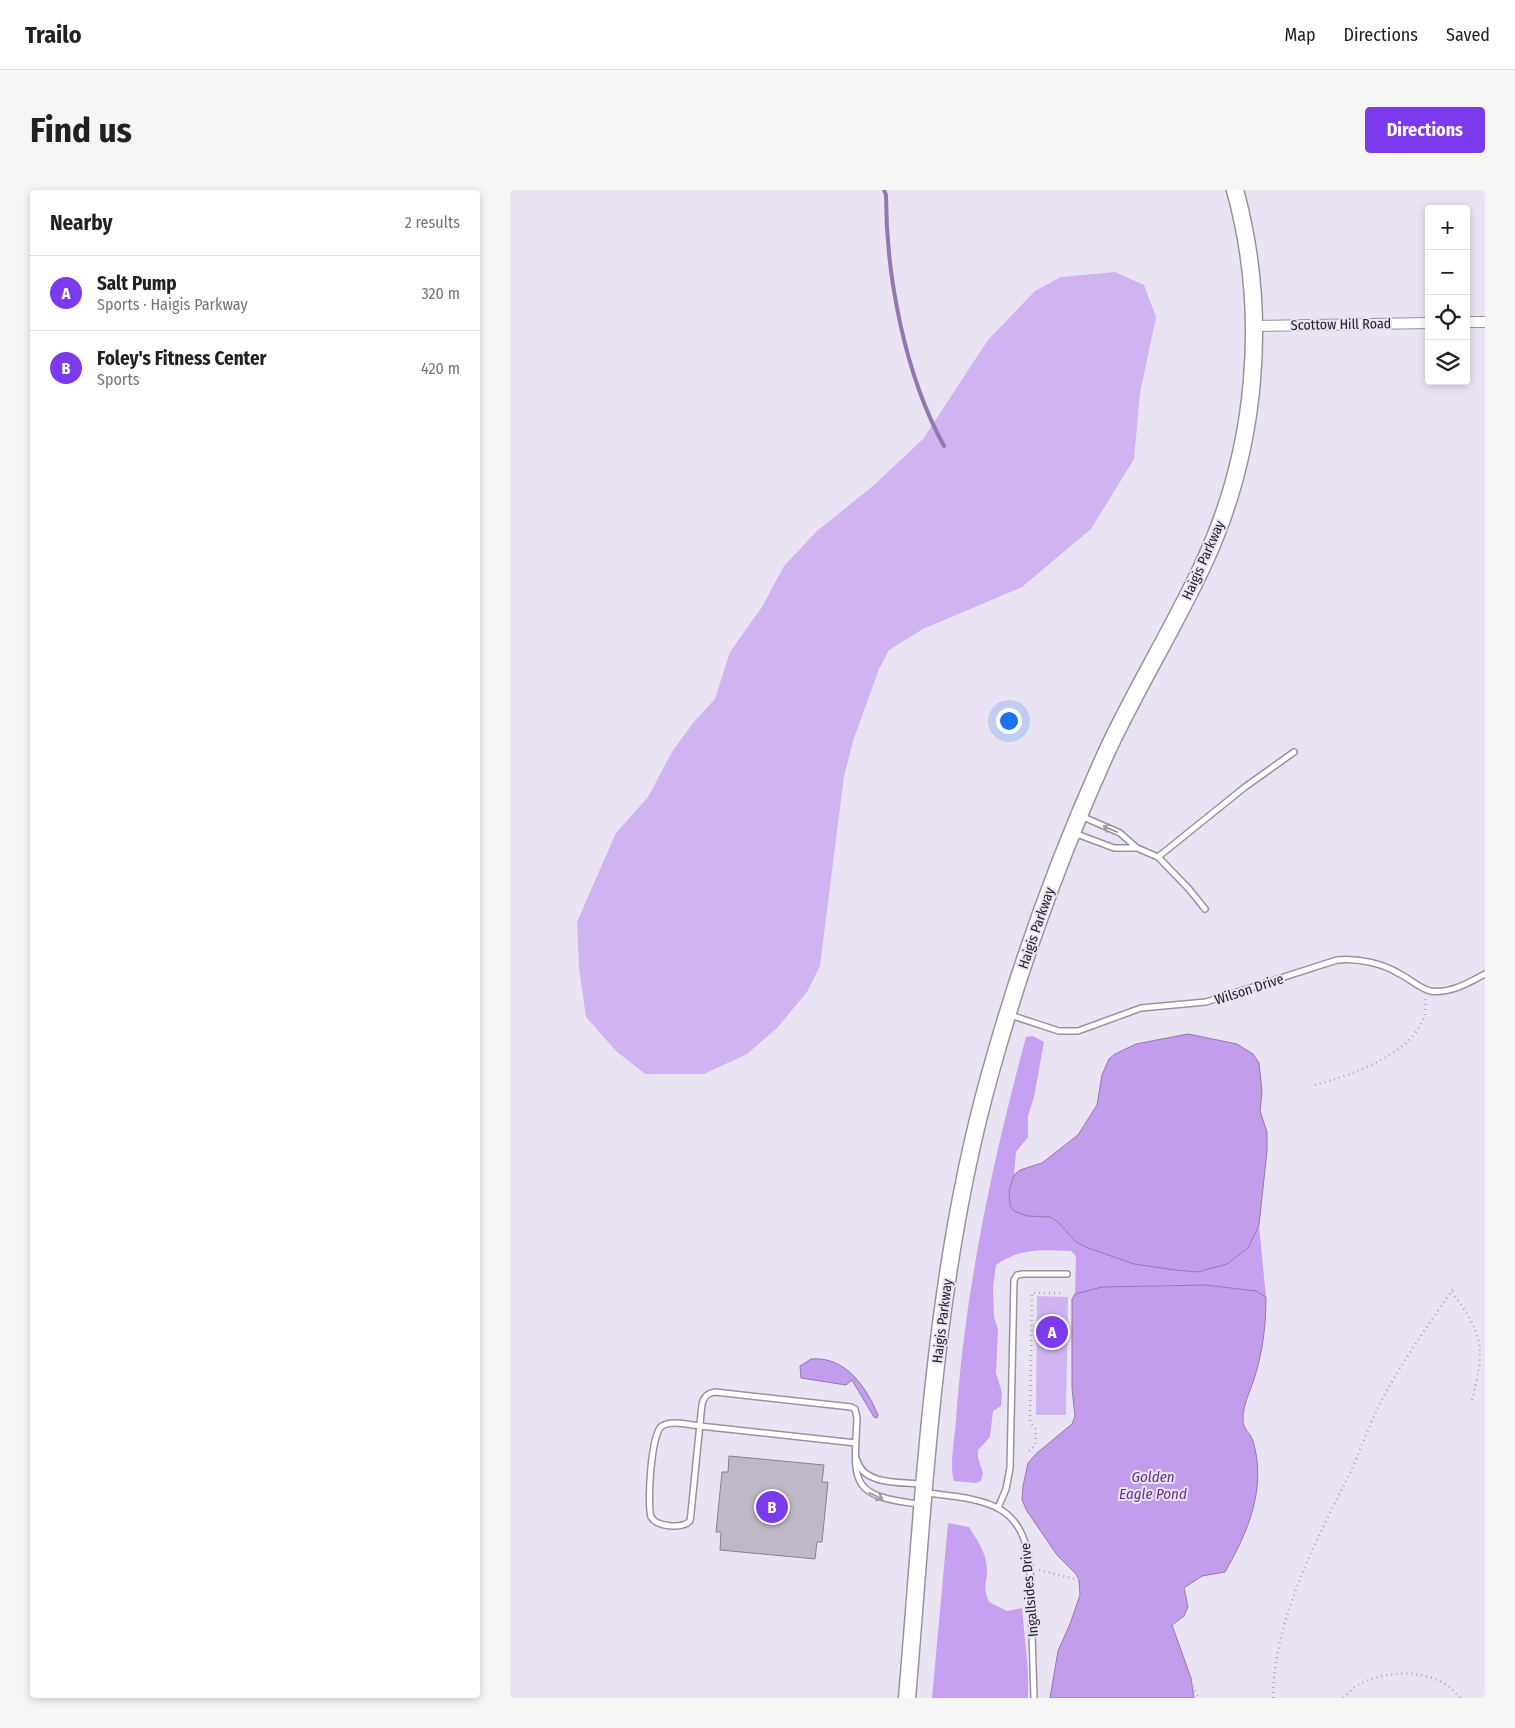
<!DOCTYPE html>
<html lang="en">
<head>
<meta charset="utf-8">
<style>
  body { margin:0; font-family:"Fira Sans Condensed",sans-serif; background:#f6f6f6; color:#202124 }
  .controls { position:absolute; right:15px; top:15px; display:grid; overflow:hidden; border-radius:5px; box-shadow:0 2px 8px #0003 }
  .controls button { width:45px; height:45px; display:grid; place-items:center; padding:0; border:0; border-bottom:1px solid #e0e0e0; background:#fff; color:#202124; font:25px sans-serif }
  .you { position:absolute; left:498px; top:530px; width:18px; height:18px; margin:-12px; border:4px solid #fff; border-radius:50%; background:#1a73e8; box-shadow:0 0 0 8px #1a73e833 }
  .badge { display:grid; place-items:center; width:32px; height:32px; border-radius:50%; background:#7c3aed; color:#fff; font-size:16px; font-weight:700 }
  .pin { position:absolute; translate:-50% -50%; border:2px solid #fff; box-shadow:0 1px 5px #0006 }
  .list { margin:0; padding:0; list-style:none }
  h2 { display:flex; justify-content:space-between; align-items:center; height:65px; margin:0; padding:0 20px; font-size:21px }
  h2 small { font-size:16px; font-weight:400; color:#757577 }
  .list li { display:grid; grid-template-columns:32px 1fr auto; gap:15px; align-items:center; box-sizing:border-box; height:75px; padding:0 20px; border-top:1px solid #e0e0e0 }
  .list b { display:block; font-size:19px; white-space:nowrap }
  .list p { margin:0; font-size:16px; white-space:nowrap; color:#757577 }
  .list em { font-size:16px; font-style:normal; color:#757577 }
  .icon { flex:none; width:28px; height:28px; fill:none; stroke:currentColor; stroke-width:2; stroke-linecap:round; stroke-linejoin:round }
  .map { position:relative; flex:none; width:975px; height:1508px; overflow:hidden; border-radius:5px }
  header { display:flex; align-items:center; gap:30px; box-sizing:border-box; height:70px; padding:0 25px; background:#fff; border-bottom:1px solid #e0e0e0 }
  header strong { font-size:24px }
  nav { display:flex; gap:28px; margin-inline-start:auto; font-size:18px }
  .intro { display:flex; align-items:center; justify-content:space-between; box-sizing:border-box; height:120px; padding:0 30px }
  h1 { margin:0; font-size:35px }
  .button { padding:12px 22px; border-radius:5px; background:#7c3aed; color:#fff; font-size:18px; font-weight:700 }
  main { display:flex; gap:30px; padding:0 30px }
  aside { flex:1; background:#fff; border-radius:5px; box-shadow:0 2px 8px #0003 }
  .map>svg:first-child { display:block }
  .green { fill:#cfb4f1 }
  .forest { fill:#c6a1f1 }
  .water { fill:#c19dec; stroke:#9278b1 }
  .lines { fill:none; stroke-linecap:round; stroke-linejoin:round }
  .stream { stroke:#9278b1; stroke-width:4 }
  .building { fill:#beb8c7; stroke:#87818f }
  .lane-casing { stroke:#9892a0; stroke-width:8 }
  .street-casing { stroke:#9892a0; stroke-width:12 }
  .primary-casing { stroke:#9892a0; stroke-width:19 }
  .path { stroke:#ada7b4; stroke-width:2.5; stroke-dasharray:1 4; stroke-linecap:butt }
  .lane { stroke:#fff; stroke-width:5 }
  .street { stroke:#fff; stroke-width:10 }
  .primary { stroke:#fff; stroke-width:16 }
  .oneway { stroke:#9d9c9e }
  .labels { text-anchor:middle; stroke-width:4; stroke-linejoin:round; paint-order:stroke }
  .street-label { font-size:14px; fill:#252228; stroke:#eae3f3 }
  .water-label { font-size:15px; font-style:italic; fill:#62328e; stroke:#eae3f3 }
</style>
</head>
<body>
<header>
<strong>Trailo</strong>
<nav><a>Map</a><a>Directions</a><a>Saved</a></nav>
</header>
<div class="intro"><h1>Find us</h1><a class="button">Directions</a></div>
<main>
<aside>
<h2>Nearby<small>2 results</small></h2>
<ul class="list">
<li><span class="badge">A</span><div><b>Salt Pump</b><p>Sports · Haigis Parkway</p></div><em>320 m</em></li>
<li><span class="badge">B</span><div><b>Foley's Fitness Center</b><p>Sports</p></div><em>420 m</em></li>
</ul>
</aside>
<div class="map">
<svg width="975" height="1508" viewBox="0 0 975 1508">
  <rect width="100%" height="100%" fill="#eae3f3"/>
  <g class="green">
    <path d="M605,82L634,95L646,127L630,203L624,269L581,339L512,397L413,439L379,460L369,479L344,548L334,586L310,776L297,802L267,838L237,864L194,884H135L106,861L76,827L69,778L67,732L106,643L138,607L162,562L183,533L205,509L220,462L252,417L274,376L307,341L363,296L413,249L478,150L525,101L551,87Z"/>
    <path d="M527,1106L558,1107L556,1225H526Z"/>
  </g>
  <g class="forest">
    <path d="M523,846L534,852L524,907L518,926V947L506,962L504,985L499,1001L517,1026L540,1027L548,1032L566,1052L624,1074L688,1082L717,1074L738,1058L749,1035L756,1107C722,1088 605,1095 565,1104L566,1066L561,1061C531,1060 512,1057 486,1075L483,1097L484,1127L488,1139L486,1183L492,1203L491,1216L483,1221L480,1247L468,1260V1268L473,1283L471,1291L466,1293L444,1291C439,1277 445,1245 446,1230C455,1100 482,973 516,847Z"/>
    <path d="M438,1333L459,1337C468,1351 477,1364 477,1381C477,1396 472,1394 479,1412L497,1421L512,1418L518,1482V1508H422Z"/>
  </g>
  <g class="water">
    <path d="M678,844L727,854L743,864L749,873L752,901L750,921L757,942V961L749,1035L738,1058L717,1074L688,1082L665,1080L624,1074L578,1058L566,1052L548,1032L540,1027L517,1026L504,1021L500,1016L499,1001L504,985L510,980L532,973L568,945L587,915L592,885L599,869L605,864L626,854Z"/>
    <path d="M696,1095L746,1101L756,1107C756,1133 753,1161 745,1186C741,1200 732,1216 733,1231C733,1239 741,1244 743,1251C757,1298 738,1342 715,1382L692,1386L674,1398L678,1417L674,1426L662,1435L681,1488L684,1508H540L548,1461L560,1434L570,1405L569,1390L566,1384L547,1365L517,1321L512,1310L513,1296L518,1273L527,1263L562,1234L565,1226L562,1198V1109L565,1104L592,1097Z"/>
    <path d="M301,1169C336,1166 356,1197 368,1225L367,1228L364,1227L342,1190L336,1195L291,1188L290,1176Z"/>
  </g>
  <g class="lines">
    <path class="stream" d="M374,0L376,5C376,86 395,185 434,256"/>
  </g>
  <path class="building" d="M219,1266L314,1275L312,1292H318L312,1352H307L305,1369L210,1360L211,1342H206L212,1282H218Z"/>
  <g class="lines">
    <defs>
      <g id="lane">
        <path d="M571,626L610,643L627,658L648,667L735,597L784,562"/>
        <path d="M564,643L604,658H627"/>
        <path d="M648,667L679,699L695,719"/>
        <path d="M500,825L549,841H568L631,818L696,812L827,770C848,768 872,773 890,784C900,789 909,798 920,801C939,804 959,793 975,784"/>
        <path d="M346,1253L190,1236C179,1235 162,1230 152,1236C141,1242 137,1314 141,1327C147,1337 172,1339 180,1331L181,1323L192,1214C194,1206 198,1203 205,1202L341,1217L345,1219L347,1228C344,1292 338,1306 409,1314"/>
        <path d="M347,1270C353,1295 390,1292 411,1294"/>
        <path d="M417,1303C474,1310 514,1311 520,1378L524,1508"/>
        <path d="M488,1318L496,1299L500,1278L504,1090L507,1085L513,1084H557"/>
      </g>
      <g id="street">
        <path d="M956,132H975"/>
        <path d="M744,136L919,133"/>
      </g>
      <path id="primary" d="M397,1508C415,1299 423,1087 480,884C511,772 550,664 598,559C627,497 663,439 692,377C747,261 759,124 725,0"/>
    </defs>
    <use href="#lane" class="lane-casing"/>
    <use href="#street" class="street-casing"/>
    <use href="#primary" class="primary-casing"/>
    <g class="path">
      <path d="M805,895C842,885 924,858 915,807"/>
      <path d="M942,1102C975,1146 975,1160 961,1214"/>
      <path d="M519,1261L525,1256L526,1239L520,1232L522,1103H554"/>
      <path d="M529,1380C582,1394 627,1398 660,1449C672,1467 679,1488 688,1508"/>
      <path d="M763,1508C764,1430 804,1355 838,1287C851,1261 859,1233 873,1208C894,1168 920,1133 945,1096"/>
      <path d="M833,1508C838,1504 842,1498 848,1495C879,1478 928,1478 950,1508"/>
    </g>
    <use href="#lane" class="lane"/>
    <use href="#street" class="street"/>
    <use href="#primary" class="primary"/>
  </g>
  <defs><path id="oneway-shaft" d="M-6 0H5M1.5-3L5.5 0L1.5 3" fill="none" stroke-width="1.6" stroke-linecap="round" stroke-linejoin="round" transform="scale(1.25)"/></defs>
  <g class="oneway">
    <use href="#oneway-shaft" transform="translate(600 639) rotate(-157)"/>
    <use href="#oneway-shaft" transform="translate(366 1306) rotate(24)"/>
  </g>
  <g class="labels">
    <g class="street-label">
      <text transform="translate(831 134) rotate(-1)" y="5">Scottow Hill Road</text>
      <text transform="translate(693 370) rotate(-66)" y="5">Haigis Parkway</text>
      <text transform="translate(526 738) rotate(-71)" y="5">Haigis Parkway</text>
      <text transform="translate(739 799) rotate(-18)" y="5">Wilson Drive</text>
      <text transform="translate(432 1131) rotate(-83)" y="5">Haigis Parkway</text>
      <text transform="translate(519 1400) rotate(-95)" y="5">Ingallsides Drive</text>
    </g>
    <g class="water-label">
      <text x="643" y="1292">Golden<tspan x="643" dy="17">Eagle Pond</tspan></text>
    </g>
  </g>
</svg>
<div class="controls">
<button>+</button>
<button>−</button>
<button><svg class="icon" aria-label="locate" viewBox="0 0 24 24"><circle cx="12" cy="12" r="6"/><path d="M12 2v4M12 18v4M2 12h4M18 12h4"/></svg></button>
<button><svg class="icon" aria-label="layers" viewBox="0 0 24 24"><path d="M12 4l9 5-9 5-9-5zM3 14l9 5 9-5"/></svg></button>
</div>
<div class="you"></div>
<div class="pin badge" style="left:542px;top:1142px">A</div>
<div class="pin badge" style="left:262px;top:1317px">B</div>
</div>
</main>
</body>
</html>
